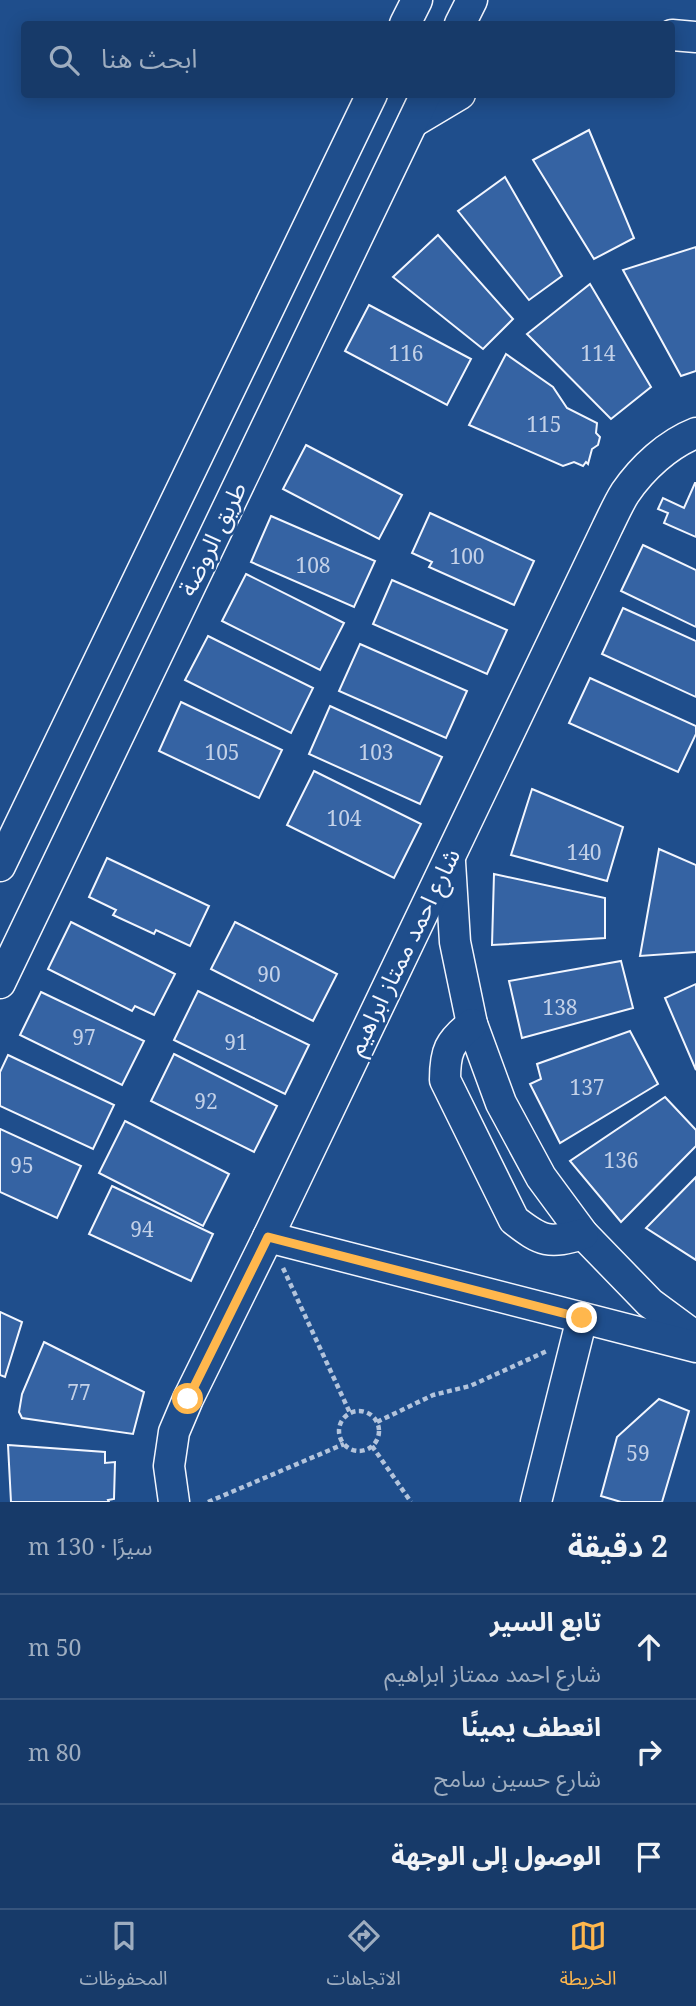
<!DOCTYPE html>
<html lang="ar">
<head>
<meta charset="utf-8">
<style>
  body { margin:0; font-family:"Noto Serif","Noto Sans Arabic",serif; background:#244571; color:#f1f3f6; direction:rtl }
  .stop { position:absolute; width:21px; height:21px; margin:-16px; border:5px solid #ffb74d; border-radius:50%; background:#fff }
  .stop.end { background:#ffb74d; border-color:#fff; box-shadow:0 2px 7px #0008 }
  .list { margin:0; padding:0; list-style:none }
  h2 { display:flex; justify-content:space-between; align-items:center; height:91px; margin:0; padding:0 28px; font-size:30px }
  h2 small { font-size:23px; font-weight:400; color:#9eadc0 }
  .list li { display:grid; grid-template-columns:46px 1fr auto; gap:21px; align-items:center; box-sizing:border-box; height:105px; padding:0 28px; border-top:2px solid #36547d }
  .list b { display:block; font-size:26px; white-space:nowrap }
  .list p { margin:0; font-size:23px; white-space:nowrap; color:#9eadc0 }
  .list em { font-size:23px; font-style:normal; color:#9eadc0 }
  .icon { flex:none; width:38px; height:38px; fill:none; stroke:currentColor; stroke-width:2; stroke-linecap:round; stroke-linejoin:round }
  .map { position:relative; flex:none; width:696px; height:1502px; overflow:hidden; direction:ltr }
  .search { position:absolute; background:#173a69; box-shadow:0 4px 18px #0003; left:21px; right:21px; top:21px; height:77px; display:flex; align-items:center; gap:18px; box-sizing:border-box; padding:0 24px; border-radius:7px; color:#9eadc0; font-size:26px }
  .sheet { height:406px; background:#173a69 }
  nav { display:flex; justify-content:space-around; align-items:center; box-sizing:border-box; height:98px; border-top:2px solid #36547d; background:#173a69; font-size:19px; color:#9eadc0 }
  nav a { display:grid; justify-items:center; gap:4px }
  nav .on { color:#ffb74d }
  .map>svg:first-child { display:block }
  .building { fill:#3563a3; stroke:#f2f6ff; stroke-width:2 }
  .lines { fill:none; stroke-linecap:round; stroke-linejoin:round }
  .minor-casing { stroke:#f2f6ff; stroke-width:33 }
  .path { stroke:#b3c4dc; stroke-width:4.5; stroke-dasharray:5 3.5; stroke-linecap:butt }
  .minor { stroke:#1f4e8c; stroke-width:30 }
  .route { stroke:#ffb74d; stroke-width:9 }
  .labels { text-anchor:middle; stroke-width:5; stroke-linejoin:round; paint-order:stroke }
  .number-label { font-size:21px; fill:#c3d1e8 }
  .street-label { font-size:24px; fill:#f2f6ff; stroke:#1f4e8c }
</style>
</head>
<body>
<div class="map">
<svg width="696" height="1502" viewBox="0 0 696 1502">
  <rect width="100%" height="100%" fill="#1f4e8c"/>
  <g class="building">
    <path d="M589,130L634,238L594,259L533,160Z"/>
    <path d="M505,177L562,276L529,300L458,211Z"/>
    <path d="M438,235L513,319L483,349L393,277Z"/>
    <path d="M696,247V371L681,376L623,270Z"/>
    <path d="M590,284L651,387L611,419L527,334Z"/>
    <path d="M369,305L471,359L447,405L345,351Z"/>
    <path d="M506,354L553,387L567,408L597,423L596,433L600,437L598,445L592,449L588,464L586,462L583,466L574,462L563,466L469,425Z"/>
    <path d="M306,445L402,495L379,539L283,489Z"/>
    <path d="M695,483H696V537L664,523L668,513L658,509L663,498L684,508Z"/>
    <path d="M430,513L534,561L514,605L429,567L432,562L412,553Z"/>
    <path d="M271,516L375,561L354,607L251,562Z"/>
    <path d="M643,545L696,570V627L621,591Z"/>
    <path d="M246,574L344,623L320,670L222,621Z"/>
    <path d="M392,580L507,630L487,674L373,624Z"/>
    <path d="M623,608L696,641V697L602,654Z"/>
    <path d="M208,636L313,688L291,733L185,680Z"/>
    <path d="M360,644L467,691L446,738L339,691Z"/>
    <path d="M590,678L696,726V734L678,772L569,723Z"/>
    <path d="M181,702L282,750L259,798L159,751Z"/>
    <path d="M330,706L442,757L420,804L309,754Z"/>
    <path d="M314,771L421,824L394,878L287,825Z"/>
    <path d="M532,789L623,827L607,881L511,855Z"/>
    <path d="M659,849L696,865V952L640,956Z"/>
    <path d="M107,858L209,906L190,946L156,930L154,934L113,915L116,910L89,897Z"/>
    <path d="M494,874L605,898V938L492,945Z"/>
    <path d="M71,922L175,974L154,1015L135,1006L132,1011L48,969Z"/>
    <path d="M235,922L337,974L313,1021L211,969Z"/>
    <path d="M621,961L633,1008L522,1038L509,981Z"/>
    <path d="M696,984V1070L665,998Z"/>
    <path d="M198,991L309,1045L285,1094L174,1040Z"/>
    <path d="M41,992L144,1041L122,1085L20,1035Z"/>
    <path d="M630,1031L658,1084L560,1143L530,1084L541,1079L537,1064Z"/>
    <path d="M174,1054L277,1106L254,1152L151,1101Z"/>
    <path d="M8,1055L114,1105L93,1149L0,1106V1072Z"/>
    <path d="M665,1097L696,1130V1146L621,1222L570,1161Z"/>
    <path d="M125,1121L229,1174L203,1226L99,1173Z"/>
    <path d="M0,1129L81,1166L57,1218L0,1192Z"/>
    <path d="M696,1177V1260L646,1228Z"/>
    <path d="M112,1186L213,1234L191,1281L89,1234Z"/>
    <path d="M0,1312L22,1322L5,1377L0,1375Z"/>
    <path d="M44,1342L144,1392L133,1434L22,1418L19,1412L22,1394Z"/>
    <path d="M659,1399L689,1411L662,1502H621L601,1496L617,1437Z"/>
    <path d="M8,1445L105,1452V1463L115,1462L114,1499L108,1500L109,1502H11Z"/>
  </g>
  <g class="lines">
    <defs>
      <g id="minor">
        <path d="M405,24L417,0"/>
        <path d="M460,24L472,0"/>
        <path d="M672,35L696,37"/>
        <path d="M413,122L460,94"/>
        <path d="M450,862L455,942L472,1024L501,1103L541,1177L583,1234L650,1303L696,1337"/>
        <path d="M0,866L372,94"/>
        <path d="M0,983L426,94"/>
        <path d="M472,1024C449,1042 445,1051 445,1080L514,1220C542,1242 549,1244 583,1234"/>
        <path d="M268,1237L696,1347"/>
        <path d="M174,1502L169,1466L174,1432L188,1399L268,1237L607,528C613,516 618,504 625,493C642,468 668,444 696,433"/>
        <path d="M536,1502L582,1318"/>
      </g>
    </defs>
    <use href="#minor" class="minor-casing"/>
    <g class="path">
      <path d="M283,1268L350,1413"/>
      <circle cx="359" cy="1431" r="20"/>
      <path d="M377,1422L433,1395L470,1386L547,1351"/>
      <path d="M372,1446L411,1502"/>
      <path d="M208,1502L344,1444"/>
    </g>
    <use href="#minor" class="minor"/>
  </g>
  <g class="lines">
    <path class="route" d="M188,1399L268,1237L582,1318"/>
  </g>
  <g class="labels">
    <g class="number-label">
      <text x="406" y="361">116</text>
      <text x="598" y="361">114</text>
      <text x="544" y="432">115</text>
      <text x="467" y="564">100</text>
      <text x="313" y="573">108</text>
      <text x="222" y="760">105</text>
      <text x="376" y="760">103</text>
      <text x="344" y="826">104</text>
      <text x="584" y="860">140</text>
      <text x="269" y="982">90</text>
      <text x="560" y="1015">138</text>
      <text x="84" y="1045">97</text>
      <text x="236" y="1050">91</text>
      <text x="587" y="1095">137</text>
      <text x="206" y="1109">92</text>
      <text x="621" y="1168">136</text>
      <text x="22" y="1173">95</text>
      <text x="142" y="1237">94</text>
      <text x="79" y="1400">77</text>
      <text x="638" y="1461">59</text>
    </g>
    <g class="street-label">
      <text transform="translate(213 539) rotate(-64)" y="8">طريق الروضة</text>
      <text transform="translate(404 952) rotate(-64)" y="8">شارع احمد ممتاز ابراهيم</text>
    </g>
  </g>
</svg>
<div class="stop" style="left:188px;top:1399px"></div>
<div class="stop end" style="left:582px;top:1318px"></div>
<div class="search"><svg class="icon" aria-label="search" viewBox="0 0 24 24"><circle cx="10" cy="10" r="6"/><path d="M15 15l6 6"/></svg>ابحث هنا</div>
</div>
<section class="sheet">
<h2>2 دقيقة<small>سيرًا · 130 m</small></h2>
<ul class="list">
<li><svg class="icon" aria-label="ahead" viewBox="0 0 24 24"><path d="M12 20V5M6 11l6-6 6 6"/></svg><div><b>تابع السير</b><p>شارع احمد ممتاز ابراهيم</p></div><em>50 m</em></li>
<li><svg class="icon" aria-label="right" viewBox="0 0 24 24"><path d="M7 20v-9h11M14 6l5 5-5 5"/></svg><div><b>انعطف يمينًا</b><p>شارع حسين سامح</p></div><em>80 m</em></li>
<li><svg class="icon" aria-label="arrive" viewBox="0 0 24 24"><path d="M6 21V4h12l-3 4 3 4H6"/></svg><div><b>الوصول إلى الوجهة</b></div></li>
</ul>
</section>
<nav>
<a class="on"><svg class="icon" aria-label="map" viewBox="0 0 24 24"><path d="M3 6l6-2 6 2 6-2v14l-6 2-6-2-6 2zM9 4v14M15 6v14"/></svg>الخريطة</a>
<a><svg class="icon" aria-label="directions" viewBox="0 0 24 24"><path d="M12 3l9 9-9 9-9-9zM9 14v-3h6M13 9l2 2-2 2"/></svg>الاتجاهات</a>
<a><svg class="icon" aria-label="saved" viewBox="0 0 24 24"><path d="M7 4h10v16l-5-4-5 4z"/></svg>المحفوظات</a>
</nav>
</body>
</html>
